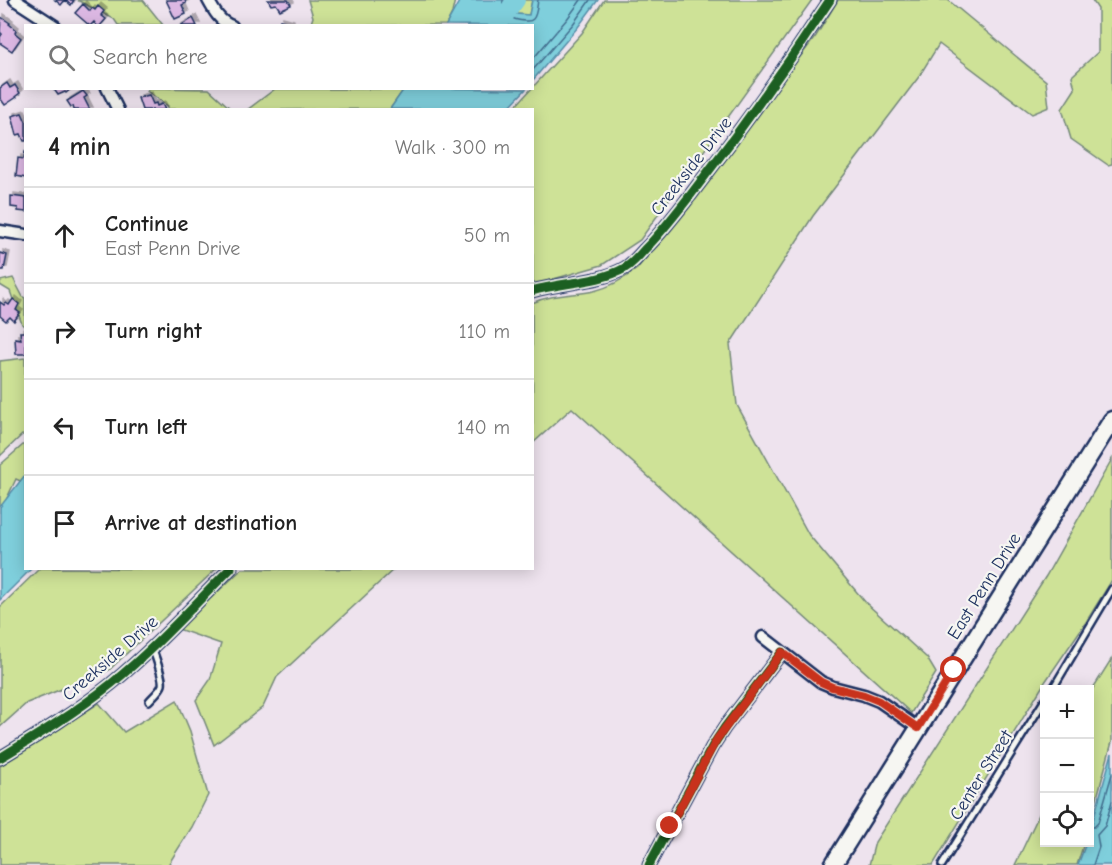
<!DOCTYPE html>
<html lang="en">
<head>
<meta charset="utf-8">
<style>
  body { margin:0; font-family:"Comic Neue",sans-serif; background:#f2f2f2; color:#222 }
  .controls { position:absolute; right:18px; bottom:18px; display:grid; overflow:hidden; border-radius:0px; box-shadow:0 3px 15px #0003 }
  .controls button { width:54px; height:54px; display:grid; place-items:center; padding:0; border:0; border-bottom:2px solid #e0e0e0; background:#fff; color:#222; font:30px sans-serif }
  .stop { position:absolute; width:18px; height:18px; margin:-14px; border:4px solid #c8321e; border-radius:50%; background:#fff }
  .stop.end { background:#c8321e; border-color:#fff; box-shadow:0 2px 6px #0008 }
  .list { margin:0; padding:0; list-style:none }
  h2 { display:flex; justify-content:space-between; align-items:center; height:78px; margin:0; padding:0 24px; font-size:26px }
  h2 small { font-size:20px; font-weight:400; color:#767676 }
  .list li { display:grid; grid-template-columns:39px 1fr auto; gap:18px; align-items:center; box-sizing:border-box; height:96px; padding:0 24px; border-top:2px solid #e0e0e0 }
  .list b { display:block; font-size:22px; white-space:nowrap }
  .list p { margin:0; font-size:20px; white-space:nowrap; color:#767676 }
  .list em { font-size:20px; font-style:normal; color:#767676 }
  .icon { flex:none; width:33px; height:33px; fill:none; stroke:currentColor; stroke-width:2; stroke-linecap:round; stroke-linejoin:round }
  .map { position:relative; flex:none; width:1112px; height:865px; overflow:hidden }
  .search { position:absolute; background:#fff; box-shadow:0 3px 15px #0003; left:24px; top:24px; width:510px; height:66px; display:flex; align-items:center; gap:15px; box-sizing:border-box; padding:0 21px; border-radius:0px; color:#767676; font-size:22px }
  .panel { position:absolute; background:#fff; box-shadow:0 3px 15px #0003; left:24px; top:108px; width:510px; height:462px; border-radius:0px }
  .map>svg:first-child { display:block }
  .green { fill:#cee297; stroke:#74887a; stroke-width:1.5 }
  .water { fill:#7fcfdc; stroke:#578faa; stroke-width:1.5 }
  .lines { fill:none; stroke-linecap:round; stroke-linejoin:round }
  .shore { stroke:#436f90; stroke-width:1.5 }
  .river { stroke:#7fcfdc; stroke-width:18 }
  .building { fill:#dcb8e3; stroke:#1b2f5e; stroke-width:1.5; filter:url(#shadow) }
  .service-casing { stroke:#1b2f5e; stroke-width:10 }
  .minor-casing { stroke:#1b2f5e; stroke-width:15 }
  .primary-casing { stroke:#1b2f5e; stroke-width:21 }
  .service { stroke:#f6f6f2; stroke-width:5 }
  .minor { stroke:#f6f6f2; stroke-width:10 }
  .primary { stroke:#f6f6f2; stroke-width:16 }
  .cycleway-casing { stroke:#f6f6f2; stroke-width:13 }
  .cycleway { stroke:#1b5e20; stroke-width:9 }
  .route { stroke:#c8321e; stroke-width:8 }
  .labels { text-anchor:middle; stroke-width:4.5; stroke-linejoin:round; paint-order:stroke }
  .street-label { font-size:18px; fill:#1b2f5e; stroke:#f6f6f2 }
</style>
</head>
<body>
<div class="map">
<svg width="1112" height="865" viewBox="0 0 1112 865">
  <defs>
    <filter id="shadow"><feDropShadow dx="3" dy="-3" stdDeviation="0" flood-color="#0004"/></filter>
  </defs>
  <rect width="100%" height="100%" fill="#eee3ee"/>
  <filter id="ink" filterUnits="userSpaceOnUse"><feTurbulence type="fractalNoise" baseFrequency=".0167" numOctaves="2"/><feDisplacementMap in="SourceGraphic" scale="12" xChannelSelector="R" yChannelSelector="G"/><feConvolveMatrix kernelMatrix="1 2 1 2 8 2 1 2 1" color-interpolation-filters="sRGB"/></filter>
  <g filter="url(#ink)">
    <g class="green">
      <path d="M77,0H143L163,25H118L114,19Z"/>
      <path d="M308,0H455L452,13L446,25L310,26L313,17Z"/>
      <path d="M510,0H532L529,15L515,14L508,4Z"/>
      <path d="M604,0H812L640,240L602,265L533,285L532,110L513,109L582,33Z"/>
      <path d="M838,0H948L1046,81L1049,107L1032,114L939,44L918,78L813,216L730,344L737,405L809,535L866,603L927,658L936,673L911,713L572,408L533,443L532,303C552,294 574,295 594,291C611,287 624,279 637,269L816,36Z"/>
      <path d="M1092,0H1112V164L1108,165L1071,139L1062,109L1075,89L1072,76L1098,52V9Z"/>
      <path d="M149,88L209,89L231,109H167L168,106L147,91Z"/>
      <path d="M275,89H404L390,109L247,110Z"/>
      <path d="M13,278L23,297L25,298V327L22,324L10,291L0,285V281Z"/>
      <path d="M25,358V435H22L0,456V361Z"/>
      <path d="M23,445H25V483L16,479L0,513V465Z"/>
      <path d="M1112,459V580L1086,622L1045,682L933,865H869L875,842L1046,576Z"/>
      <path d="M39,569V568L216,569L109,670L27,703L0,727V607Z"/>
      <path d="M242,569H394L277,677L263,707L214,745L196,700L210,680L221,644L178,629Z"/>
      <path d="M1112,658V742L1090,823V693Z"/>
      <path d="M177,700L190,731L208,795L192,827L168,865H0V766L99,703L124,732Z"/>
      <path d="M1044,804V842L1084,843L1077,865H1015Z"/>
    </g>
    <g class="water">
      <path d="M460,0H510L508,4L515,14L529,15L532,0H598L578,27L533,80L532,26L446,25Z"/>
      <path d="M404,89V88L526,89L507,109H390Z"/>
      <path d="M25,475L26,568L31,569L0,600V507Z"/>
      <path d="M1112,753V865H1078L1086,843L1090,842V831Z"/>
    </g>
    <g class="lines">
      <g class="shore">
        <path d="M503,0C501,14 512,20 524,21C528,21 530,22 533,19C537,15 537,5 538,0"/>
        <path d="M532,60L567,19L581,0"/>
        <path d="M532,71L573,24L590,0"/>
        <path d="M1090,827H1094L1098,823L1112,774"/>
        <path d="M1093,865L1099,847L1097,835L1105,826L1112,801"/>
      </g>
      <path class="river" d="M497,26L516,0"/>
    </g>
    <g class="building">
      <path d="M55,0H74L71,5L65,0L61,5Z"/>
      <path d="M166,0H185L186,3L182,5L186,14L175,19Z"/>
      <path d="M268,0H288L291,5L280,10L276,4L271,5Z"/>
      <path d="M83,4L90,11L92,8L95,10L98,6L104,11L101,15L106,19L100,26H97L94,22L90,26L75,13Z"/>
      <path d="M1,17L10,23L9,24L16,30L15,33L21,38L12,51L0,43V37L2,34L0,32Z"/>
      <path d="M193,18L197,26H180Z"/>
      <path d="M280,20L291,23V26H278Z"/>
      <path d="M7,83L10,88L15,85L20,93L16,96L17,97L5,105L0,98V88Z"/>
      <path d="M53,88H72L66,93L65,92L58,95Z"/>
      <path d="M83,91L87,96L84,98L90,110H74L73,106L71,107L67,101Z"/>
      <path d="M149,95L153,104L156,103L157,106L162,104L165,110H142L138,98Z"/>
      <path d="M22,113L26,122V141H24L21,134L17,135L12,116Z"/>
      <path d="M25,152L26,153V178L16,176L18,158L24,159Z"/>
      <path d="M11,196L26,198V212L18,211V208L11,207Z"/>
      <path d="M0,253L7,255L4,270H0Z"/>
      <path d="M13,299L19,304L16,310L20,313L14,321L10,317L6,321L0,316V302L4,305L6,303L9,305Z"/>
      <path d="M20,332H26V354H16L15,338L21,339Z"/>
    </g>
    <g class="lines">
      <defs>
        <g id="service">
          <path d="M1052,690L1112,589"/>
          <path d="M149,701C153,696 160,691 162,685C164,678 154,655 152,646"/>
          <path d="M942,865L1044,701"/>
        </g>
        <g id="minor">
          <path d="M15,0L55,26"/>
          <path d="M208,0C214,11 220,22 232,26"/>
          <path d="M107,88L118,110"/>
          <path d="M0,231L26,235"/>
          <path d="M532,291C562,282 599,283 625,268C633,263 639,256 645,249C662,232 677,212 692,193C741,130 786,67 830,0"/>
          <path d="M763,637L821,682L833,687L864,695L879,701L918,728"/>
          <path d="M0,758C38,735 76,712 111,684C154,649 192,607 231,568"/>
          <path d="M649,865L712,747L725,727L782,652"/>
        </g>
        <path id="primary" d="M833,865L1112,420"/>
      </defs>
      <use href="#service" class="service-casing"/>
      <use href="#minor" class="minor-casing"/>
      <use href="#primary" class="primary-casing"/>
      <use href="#service" class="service"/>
      <use href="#minor" class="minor"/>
      <use href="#primary" class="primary"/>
      <defs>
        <g id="cycleway">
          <path d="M532,291C562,282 599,283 625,268C633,263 639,256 645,249C662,232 677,212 692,193C741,130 786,67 830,0"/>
          <path d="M0,758C38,735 76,712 111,684C154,649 192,607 231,568"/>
          <path d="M649,865L712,747L725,727L782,652"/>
        </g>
      </defs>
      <use href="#cycleway" class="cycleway-casing"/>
      <use href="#cycleway" class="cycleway"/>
    </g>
  </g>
  <g class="lines" filter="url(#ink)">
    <path class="route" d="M670,826L717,739L782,652L821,682L832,687L864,695L879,701L918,728L954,670"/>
  </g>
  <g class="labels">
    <g class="street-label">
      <text transform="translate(691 166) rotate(-52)" y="6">Creekside Drive</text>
      <text transform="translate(984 586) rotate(-58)" y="6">East Penn Drive</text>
      <text transform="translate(110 658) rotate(-41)" y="6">Creekside Drive</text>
      <text transform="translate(981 775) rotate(-58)" y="6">Center Street</text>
    </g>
  </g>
</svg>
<div class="controls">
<button>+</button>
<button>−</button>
<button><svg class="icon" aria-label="locate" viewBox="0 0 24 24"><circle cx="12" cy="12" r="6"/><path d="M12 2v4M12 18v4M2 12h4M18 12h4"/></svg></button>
</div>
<div class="stop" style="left:954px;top:670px"></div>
<div class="stop end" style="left:670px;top:826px"></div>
<div class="search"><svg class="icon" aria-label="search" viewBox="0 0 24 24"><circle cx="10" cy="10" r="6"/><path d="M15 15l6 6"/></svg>Search here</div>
<section class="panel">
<h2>4 min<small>Walk · 300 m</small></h2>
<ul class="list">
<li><svg class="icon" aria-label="ahead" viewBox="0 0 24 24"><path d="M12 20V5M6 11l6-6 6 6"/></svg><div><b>Continue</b><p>East Penn Drive</p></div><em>50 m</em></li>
<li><svg class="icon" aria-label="right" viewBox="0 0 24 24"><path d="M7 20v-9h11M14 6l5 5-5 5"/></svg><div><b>Turn right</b></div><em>110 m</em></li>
<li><svg class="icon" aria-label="left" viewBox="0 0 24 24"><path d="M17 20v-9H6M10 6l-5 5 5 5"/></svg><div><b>Turn left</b></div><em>140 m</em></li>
<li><svg class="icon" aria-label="arrive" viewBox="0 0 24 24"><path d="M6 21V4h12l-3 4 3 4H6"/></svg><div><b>Arrive at destination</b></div></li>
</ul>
</section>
</div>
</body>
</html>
